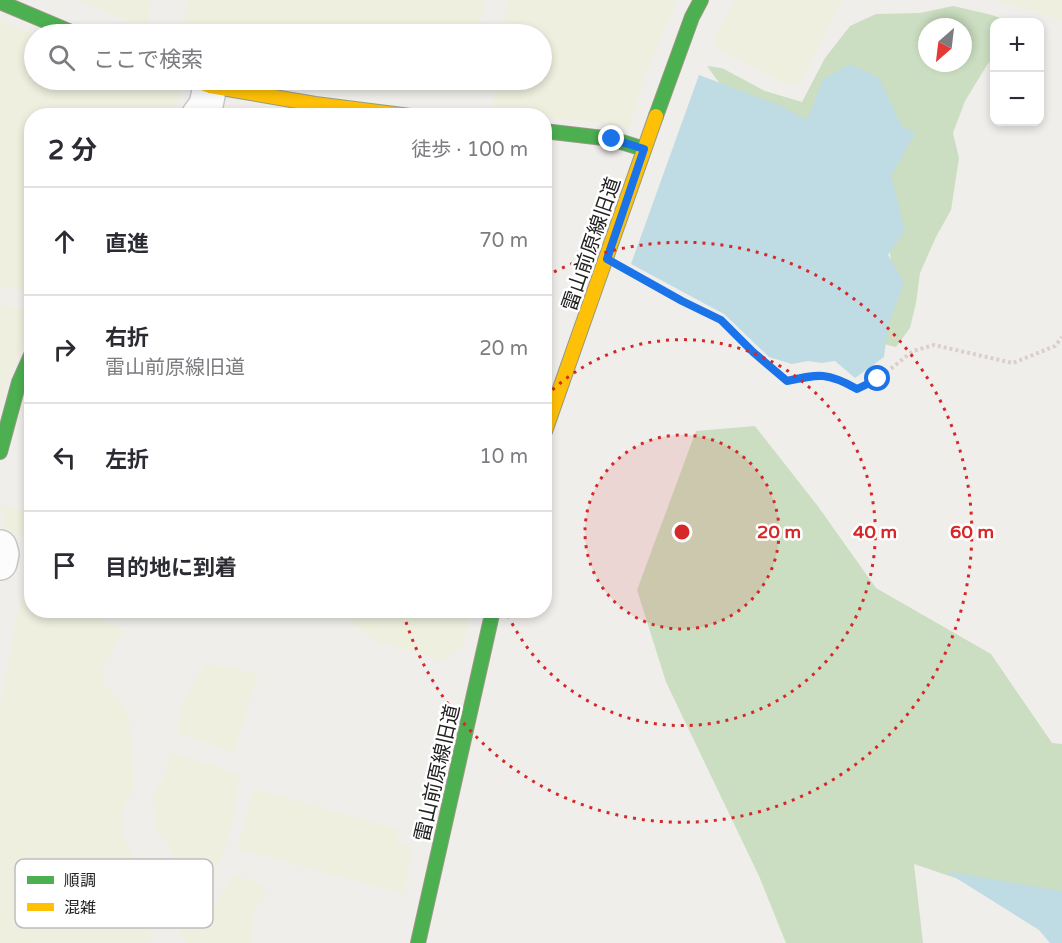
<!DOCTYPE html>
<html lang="ja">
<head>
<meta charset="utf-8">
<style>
  body { margin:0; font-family:"Varela Round","Noto Sans JP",sans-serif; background:#f2f2f3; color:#2b2b33 }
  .controls { position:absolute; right:18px; top:18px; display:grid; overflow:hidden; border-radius:12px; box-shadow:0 3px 9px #0003 }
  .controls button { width:54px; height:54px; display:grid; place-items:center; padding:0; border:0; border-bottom:2px solid #e1e1e2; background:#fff; color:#2b2b33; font:30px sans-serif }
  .compass { position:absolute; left:918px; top:18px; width:54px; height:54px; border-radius:50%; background:#fff; box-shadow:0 3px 9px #0003; rotate:208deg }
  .stop { position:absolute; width:18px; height:18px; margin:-14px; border:4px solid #1a73e8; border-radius:50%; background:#fff }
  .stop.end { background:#1a73e8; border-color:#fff; box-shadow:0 2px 6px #0008 }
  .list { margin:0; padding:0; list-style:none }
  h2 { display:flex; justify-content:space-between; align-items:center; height:78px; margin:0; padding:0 24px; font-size:26px }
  h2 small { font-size:20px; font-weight:400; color:#7c7c81 }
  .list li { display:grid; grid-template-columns:39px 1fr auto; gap:18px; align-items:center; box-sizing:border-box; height:108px; padding:0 24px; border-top:2px solid #e1e1e2 }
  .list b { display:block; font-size:22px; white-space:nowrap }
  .list p { margin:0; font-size:20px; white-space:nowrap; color:#7c7c81 }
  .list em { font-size:20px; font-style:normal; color:#7c7c81 }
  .icon { flex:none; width:33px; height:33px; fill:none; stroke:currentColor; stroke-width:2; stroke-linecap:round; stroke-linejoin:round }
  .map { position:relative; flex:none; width:1062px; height:943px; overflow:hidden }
  .search { position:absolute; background:#fff; box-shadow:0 3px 9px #0003; left:24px; top:24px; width:528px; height:66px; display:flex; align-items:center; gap:15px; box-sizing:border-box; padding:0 21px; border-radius:33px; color:#7c7c81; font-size:22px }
  .panel { position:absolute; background:#fff; box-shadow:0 3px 9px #0003; left:24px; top:108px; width:528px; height:510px; border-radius:24px }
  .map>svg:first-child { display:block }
  .farmland { fill:#efefdf }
  .forest { fill:#cbdec1; fill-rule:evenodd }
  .water { fill:#bfdbe3 }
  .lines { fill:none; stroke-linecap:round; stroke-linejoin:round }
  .street-casing { stroke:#c9c8c7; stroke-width:36 }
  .fast-casing { stroke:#999a82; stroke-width:16 }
  .slow-casing { stroke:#999a82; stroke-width:16 }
  .path { stroke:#dccecd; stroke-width:4; stroke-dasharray:3 3; stroke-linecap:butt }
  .street { stroke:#fdfcfc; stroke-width:33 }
  .fast { stroke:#4caf50; stroke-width:14 }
  .slow { stroke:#ffc107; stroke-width:14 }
  .route { stroke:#1a73e8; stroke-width:8 }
  .ring { fill:none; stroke:#d62828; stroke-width:3; stroke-dasharray:3 6 }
  .labels { text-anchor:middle; stroke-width:5; stroke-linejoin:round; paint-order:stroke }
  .street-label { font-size:20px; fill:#222; stroke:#fff }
  .key { fill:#fff; stroke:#bdbdbd; stroke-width:1.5 }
  .key-label { font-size:16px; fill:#222 }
  .centre { fill:#d62828; stroke:#fff; stroke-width:3 }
  .ring-label { font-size:18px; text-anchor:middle; font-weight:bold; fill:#d62828; stroke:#fff; stroke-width:5; stroke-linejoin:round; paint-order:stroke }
</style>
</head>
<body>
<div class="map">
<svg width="1062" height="943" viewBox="0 0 1062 943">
  <rect width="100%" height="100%" fill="#f0eeeb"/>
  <g class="farmland">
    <path d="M77,0H151L147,29Z"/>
    <path d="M187,0H485L478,34H183Z"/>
    <path d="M507,0H677L643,80L630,128L493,109L495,80H542V34H502Z"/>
    <path d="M735,0H842L803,78L791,87L714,47L717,34Z"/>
    <path d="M994,0H1062V21L1023,9Z"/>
    <path d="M0,21L34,35V80H150L180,90L176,115L32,116L31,292L0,287Z"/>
    <path d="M355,80H470L469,87H416Z"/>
    <path d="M0,304L32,309L31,327L7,381L0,406Z"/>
    <path d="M1,505L31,512V541L28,536H12L3,522Z"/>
    <path d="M31,598L32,610L85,611L124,631L103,665L104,685L121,701L129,716L134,775L132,792L122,809L124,835L135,862L147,911L151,933L150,943H0V707L20,599Z"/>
    <path d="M354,611V610L470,611L463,647L451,651L446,661L378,642L351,623Z"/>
    <path d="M206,663L258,674L234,753L178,733L179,708Z"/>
    <path d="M171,752L240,774L234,816L223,854L206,882L179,889L168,842L158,834L152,796L165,776Z"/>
    <path d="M254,789L398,829V843L413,848L404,894L237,849Z"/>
    <path d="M232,874L263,885L267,894L254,909L252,943H187L178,931L186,910L217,902Z"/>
  </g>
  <g class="forest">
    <path d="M953,6L992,15L1011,22H994V57L987,65L965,101L953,133L959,158L951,210L936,237L920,273L916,303L910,328L896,347L879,343L893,282L889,244L816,131L731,99L707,66L722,68L765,91L802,102L825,58L850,26L876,14L920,13ZM927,27H963V63H927Z"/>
    <path d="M755,426L817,505L876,588L991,654L1052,743L1062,744V914L914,864L923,943H786L759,876L666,682L637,590L696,431Z"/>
  </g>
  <g class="water">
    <path d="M850,64L879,78L903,128L916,132L891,176L905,231L888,255L904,282L888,326L884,357L855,378L835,361L822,363L808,361L792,364L769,357L724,314L631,264L699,75L779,105L807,120L823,79Z"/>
    <path d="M945,871L1062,891V943H1050L1039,930Z"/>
  </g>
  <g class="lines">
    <defs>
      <g id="street">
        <path d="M198,116L206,105L210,86"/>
        <path d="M0,547L2,554L0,563"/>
      </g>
      <g id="fast">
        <path d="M0,2L76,34"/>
        <path d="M656,116L692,17L701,0"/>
        <path d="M544,131L612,139L644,149"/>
        <path d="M0,452L19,382L32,353"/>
        <path d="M418,943L493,610"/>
      </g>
      <g id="slow">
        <path d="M193,80L210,86L315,104L410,116"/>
        <path d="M544,434L656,116"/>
      </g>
    </defs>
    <use href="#street" class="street-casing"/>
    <use href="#fast" class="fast-casing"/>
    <use href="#slow" class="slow-casing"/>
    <path class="path" d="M635,275L721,320L753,352L787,381C819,374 827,372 857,389L878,379L913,351L934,345L1013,363L1055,346L1062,337"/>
    <use href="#street" class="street"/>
    <use href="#fast" class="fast"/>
    <use href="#slow" class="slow"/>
  </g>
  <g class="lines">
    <path class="route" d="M612,139L644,149L607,259L682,301L721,320L753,352L787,381C819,374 827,372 857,389L878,379"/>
  </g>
  <circle cx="682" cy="532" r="97" fill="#d62828" fill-opacity=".12"/>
  <g class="ring">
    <circle cx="682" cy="532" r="97"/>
    <path d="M546 396A193 193 0 1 1 506 611"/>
    <path d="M546 276A290 290 0 1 1 403 612"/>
  </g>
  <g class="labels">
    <g class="street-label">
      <text transform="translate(591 244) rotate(-71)" y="7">雷山前原線旧道</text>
      <text transform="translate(437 773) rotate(-77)" y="7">雷山前原線旧道</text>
    </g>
  </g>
  <rect x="15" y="859" width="198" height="69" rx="9" class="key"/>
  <rect x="27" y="876" width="27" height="8" fill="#4caf50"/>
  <rect x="27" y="903" width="27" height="8" fill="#ffc107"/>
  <g class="key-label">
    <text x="64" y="886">順調</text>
    <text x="64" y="913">混雑</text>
  </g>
  <circle cx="682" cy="532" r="9" class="centre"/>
  <g class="ring-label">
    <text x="779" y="538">20 m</text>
    <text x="875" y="538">40 m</text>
    <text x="972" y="538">60 m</text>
  </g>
</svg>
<div class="controls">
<button>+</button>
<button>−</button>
</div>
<svg class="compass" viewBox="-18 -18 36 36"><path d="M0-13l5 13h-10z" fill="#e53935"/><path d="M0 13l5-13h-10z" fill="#7c7c81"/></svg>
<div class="stop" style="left:878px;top:379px"></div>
<div class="stop end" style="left:612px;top:139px"></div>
<div class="search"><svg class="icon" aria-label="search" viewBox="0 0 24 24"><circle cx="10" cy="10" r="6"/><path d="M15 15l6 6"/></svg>ここで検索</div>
<section class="panel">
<h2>2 分<small>徒歩 · 100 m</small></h2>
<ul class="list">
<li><svg class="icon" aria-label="ahead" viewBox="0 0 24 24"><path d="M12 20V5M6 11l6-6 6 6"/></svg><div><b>直進</b></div><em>70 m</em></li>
<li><svg class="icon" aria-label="right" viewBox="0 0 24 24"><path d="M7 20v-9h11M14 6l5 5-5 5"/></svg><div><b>右折</b><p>雷山前原線旧道</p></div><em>20 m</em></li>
<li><svg class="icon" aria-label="left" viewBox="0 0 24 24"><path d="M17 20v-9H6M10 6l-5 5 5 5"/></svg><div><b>左折</b></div><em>10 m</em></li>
<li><svg class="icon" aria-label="arrive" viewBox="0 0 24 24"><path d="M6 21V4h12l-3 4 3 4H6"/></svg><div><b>目的地に到着</b></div></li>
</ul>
</section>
</div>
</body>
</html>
